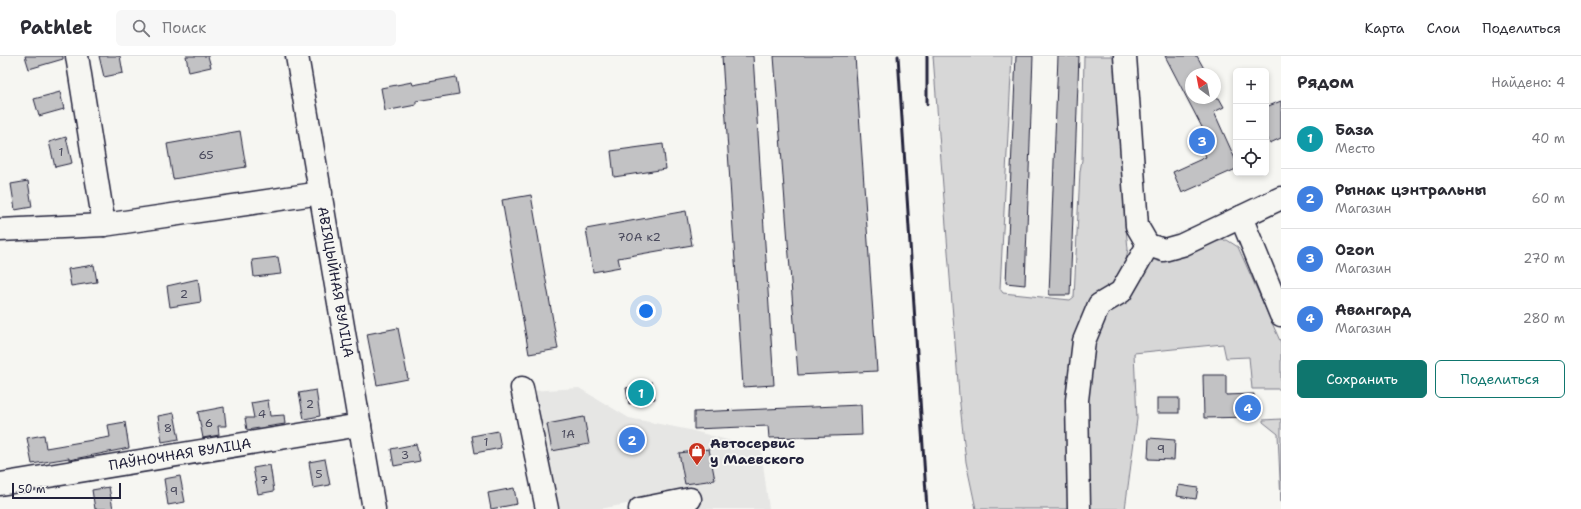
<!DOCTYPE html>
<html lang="ru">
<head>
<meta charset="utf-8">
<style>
  body { margin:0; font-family:"Shantell Sans",sans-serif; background:#f7f7f7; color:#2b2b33 }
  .controls { position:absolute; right:12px; top:12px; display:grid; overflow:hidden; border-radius:6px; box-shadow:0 2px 6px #0003 }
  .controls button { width:36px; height:36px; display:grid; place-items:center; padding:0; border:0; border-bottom:1px solid #e1e1e2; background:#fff; color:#2b2b33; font:20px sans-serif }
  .compass { position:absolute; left:1185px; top:12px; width:36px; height:36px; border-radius:50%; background:#fff; box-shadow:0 2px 6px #0003; rotate:328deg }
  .scale { position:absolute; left:12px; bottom:10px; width:109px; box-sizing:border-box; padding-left:4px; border:2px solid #22223b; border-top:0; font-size:11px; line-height:14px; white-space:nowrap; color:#22223b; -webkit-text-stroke:3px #f6f6f2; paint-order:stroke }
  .you { position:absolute; left:646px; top:255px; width:14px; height:14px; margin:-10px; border:3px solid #fff; border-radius:50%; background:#1a73e8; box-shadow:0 0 0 6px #1a73e833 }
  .badge { display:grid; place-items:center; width:26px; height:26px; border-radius:50%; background:#0f766e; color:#fff; font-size:13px; font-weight:700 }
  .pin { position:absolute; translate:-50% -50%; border:2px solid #fff; box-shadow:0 1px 4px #0006 }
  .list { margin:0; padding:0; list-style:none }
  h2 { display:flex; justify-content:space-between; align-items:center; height:52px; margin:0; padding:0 16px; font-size:17px }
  h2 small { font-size:13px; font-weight:400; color:#7c7c81 }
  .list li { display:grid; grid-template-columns:26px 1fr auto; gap:12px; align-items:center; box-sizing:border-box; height:60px; padding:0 16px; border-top:1px solid #e1e1e2 }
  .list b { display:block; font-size:15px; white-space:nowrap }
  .list p { margin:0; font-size:13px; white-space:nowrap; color:#7c7c81 }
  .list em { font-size:13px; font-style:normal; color:#7c7c81 }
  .actions { display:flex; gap:8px; padding:12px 16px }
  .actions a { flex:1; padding:9px 0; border:1px solid #0f766e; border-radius:6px; text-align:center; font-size:14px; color:#0f766e }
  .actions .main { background:#0f766e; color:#fff }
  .icon { flex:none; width:22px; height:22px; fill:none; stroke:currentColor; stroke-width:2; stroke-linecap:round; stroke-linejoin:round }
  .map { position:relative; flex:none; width:1281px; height:453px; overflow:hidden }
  header { display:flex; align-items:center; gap:24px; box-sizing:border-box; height:56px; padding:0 20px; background:#fff; border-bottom:1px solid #e1e1e2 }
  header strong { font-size:19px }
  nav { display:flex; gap:22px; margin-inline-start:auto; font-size:14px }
  .search { width:280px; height:36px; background:#f7f7f7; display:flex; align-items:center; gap:10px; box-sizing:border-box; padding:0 14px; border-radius:6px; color:#7c7c81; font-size:15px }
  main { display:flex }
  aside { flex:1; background:#fff }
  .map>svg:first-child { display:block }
  .built { fill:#e6e6e4 }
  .green { fill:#d7d7d7; stroke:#7c7c89 }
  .building { fill:#c2c2c4; stroke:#22223b }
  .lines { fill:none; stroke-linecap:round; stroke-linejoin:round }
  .minor-casing { stroke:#22223b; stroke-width:25 }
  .minor { stroke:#f6f6f2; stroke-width:22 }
  .rail { stroke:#22223b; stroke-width:3 }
  .labels { text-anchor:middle; stroke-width:4; stroke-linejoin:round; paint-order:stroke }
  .number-label { font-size:12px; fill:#4a4a5d }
  .street-label { font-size:14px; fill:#22223b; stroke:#f6f6f2 }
  .poi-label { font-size:14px; font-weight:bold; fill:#22223b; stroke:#f6f6f2; text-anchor:start }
</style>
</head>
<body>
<header>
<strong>Pathlet</strong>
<div class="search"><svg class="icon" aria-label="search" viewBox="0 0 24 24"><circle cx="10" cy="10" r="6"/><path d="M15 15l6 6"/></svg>Поиск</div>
<nav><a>Карта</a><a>Слои</a><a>Поделиться</a></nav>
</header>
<main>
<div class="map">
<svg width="1281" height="453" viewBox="0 0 1281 453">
  <rect width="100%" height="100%" fill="#f6f6f2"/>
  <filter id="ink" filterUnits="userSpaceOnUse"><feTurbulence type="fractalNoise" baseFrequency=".025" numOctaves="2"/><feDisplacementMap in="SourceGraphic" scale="8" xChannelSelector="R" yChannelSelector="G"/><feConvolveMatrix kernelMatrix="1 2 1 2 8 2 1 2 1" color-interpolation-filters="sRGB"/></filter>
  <g filter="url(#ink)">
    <path class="built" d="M579,332L629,362L690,374L761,393L769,453H699L695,435L600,453H549L530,335Z"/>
    <g class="green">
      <path d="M933,0H1012L1000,233L1003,237L1070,244L1074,241L1080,115L1082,104L1084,0H1118L1124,152L1128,193L1123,220L1096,241L1071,453H976L966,406L959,339Z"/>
      <path d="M1227,184L1238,191L1281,287V333H1252L1249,301L1226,302L1223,288L1134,297L1137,363L1125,453H1083L1084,338L1091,292L1102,259L1149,199L1205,186Z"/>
      <path d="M1281,363V447L1278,378L1263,366V364Z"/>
    </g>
    <g class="building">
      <path d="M25,0H63V3L29,13Z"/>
      <path d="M99,0H120L123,17L104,21Z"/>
      <path d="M186,0H208L211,11L189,16Z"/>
      <path d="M722,0H753L774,329L743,331Z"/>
      <path d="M774,0H855L877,315L798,319Z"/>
      <path d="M1016,0H1033L1025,229L1006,227Z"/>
      <path d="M1058,0H1079L1070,239H1049Z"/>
      <path d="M1165,0H1197L1207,18H1191V42H1219L1224,51L1214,56L1236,105V113L1182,137L1173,116L1206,101L1197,81L1205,77Z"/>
      <path d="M456,21L459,38L416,45V49L385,55L381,32L412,26L413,29Z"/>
      <path d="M60,36L64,53L39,60L34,43Z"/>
      <path d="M1281,45V82L1270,87L1266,79V51Z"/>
      <path d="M240,75L246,111L173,123L167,88Z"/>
      <path d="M66,81L72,107L55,111L49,86Z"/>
      <path d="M663,88L666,113L614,121L611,95Z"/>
      <path d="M28,125L32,151L15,154L11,128Z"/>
      <path d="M531,139L558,293L529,298L502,144Z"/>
      <path d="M686,155L692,189L618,202L620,211L593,216L586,173Z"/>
      <path d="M278,201L281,218L254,221L252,204Z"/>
      <path d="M94,209L97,226L71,230L68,213Z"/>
      <path d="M198,223L201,246L170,251L167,230Z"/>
      <path d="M398,272L408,323L377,329L367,278Z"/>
      <path d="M1203,319H1226V339L1254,338V361L1204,362Z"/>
      <path d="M652,326L655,343L629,348L626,332Z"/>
      <path d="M316,334L320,360L304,363L299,337Z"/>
      <rect x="1157" y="342" width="22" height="15"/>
      <path d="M268,344L270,360L284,359L285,368L247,374L245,362H254L251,347Z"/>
      <path d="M861,349L862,379L769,382L768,370L694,373V356Z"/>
      <path d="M224,351L226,370H218L219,379L203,382L198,356Z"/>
      <path d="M174,357L179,383L162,386L158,360Z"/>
      <path d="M584,361L589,388L552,395L547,368Z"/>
      <path d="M125,366L129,392L69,404V402L32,408L27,382L44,379L46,392L110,381L108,369Z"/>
      <path d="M498,375L501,392L475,397L472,380Z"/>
      <path d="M1149,382L1175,384L1174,404L1148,403Z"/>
      <path d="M416,388L420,405L394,410L391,393Z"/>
      <path d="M709,393L715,424L685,428L679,397Z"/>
      <path d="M325,403L330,429L313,432L309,406Z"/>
      <path d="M270,409L274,435L258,438L253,412Z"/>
      <path d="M180,420L185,446L168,449L164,423Z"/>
      <path d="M1179,429L1198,432L1196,443L1177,440Z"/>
      <path d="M109,431L113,453H95L92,434Z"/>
      <path d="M514,432L517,448L491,453L488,437Z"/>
    </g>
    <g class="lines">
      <defs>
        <g id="minor">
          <path d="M77,0L104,169"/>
          <path d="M297,0L374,453"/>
          <path d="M1125,0L1137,170L1148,189L1164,194L1182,189L1281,142"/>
          <path d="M1241,161L1281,259"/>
          <path d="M0,174L104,169L321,137"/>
          <path d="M522,332L547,453"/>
          <path d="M0,428L360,369"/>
          <path d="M640,453L690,443"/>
          <path d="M1079,453L1077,344L1084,285L1099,249L1121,236L1148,189"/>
        </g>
      </defs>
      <use href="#minor" class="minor-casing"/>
      <use href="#minor" class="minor"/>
      <g class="rail">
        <path d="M898,0L927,453"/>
        <path d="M927,0V48"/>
      </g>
    </g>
  </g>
  <defs>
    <symbol id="shop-pin" viewBox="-11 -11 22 30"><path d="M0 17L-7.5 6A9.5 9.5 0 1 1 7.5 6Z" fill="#c8321e" stroke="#f6f6f2"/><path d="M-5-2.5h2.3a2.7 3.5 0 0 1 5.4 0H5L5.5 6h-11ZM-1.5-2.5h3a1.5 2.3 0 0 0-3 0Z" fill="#fff"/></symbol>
  </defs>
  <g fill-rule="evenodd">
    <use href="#shop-pin" x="687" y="385" width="20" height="27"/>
  </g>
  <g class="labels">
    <g class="number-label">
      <text x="61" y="100">1</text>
      <text x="206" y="103">65</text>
      <text x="639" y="185">70А к2</text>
      <text x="184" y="242">2</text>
      <text x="310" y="352">2</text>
      <text x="262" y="362">4</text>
      <text x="209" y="371">6</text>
      <text x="168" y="376">8</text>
      <text x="568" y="382">1А</text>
      <text x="486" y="390">1</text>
      <text x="1161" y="397">9</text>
      <text x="405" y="403">3</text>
      <text x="319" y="422">5</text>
      <text x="264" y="428">7</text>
      <text x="174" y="439">9</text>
    </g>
    <g class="street-label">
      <text transform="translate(336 226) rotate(80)" y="5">АВІЯЦЫЙНАЯ ВУЛІЦА</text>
      <text transform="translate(180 398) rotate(-9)" y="5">ПАЎНОЧНАЯ ВУЛІЦА</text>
    </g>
    <g class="poi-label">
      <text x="710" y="392">Автосервис<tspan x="710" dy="16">у Маевского</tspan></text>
    </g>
  </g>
</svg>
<div class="controls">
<button>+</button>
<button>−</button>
<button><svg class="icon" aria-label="locate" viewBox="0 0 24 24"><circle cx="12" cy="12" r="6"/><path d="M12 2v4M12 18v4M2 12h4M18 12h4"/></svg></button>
</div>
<svg class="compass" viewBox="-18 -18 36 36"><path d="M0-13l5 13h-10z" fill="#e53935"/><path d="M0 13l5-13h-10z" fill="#7c7c81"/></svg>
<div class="scale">50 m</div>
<div class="you"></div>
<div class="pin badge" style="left:641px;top:337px;background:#0f9aa8">1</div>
<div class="pin badge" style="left:632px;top:384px;background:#3f7fe0">2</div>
<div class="pin badge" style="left:1202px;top:85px;background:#3f7fe0">3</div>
<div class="pin badge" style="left:1248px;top:352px;background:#3f7fe0">4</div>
</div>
<aside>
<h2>Рядом<small>Найдено: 4</small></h2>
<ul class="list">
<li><span class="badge" style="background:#0f9aa8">1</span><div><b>База</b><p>Место</p></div><em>40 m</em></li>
<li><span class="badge" style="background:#3f7fe0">2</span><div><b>Рынак цэнтральны</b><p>Магазин</p></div><em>60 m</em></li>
<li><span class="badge" style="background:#3f7fe0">3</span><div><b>Ozon</b><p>Магазин</p></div><em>270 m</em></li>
<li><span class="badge" style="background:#3f7fe0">4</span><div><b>Авангард</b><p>Магазин</p></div><em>280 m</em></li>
</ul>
<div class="actions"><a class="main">Сохранить</a><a>Поделиться</a></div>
</aside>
</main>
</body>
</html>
